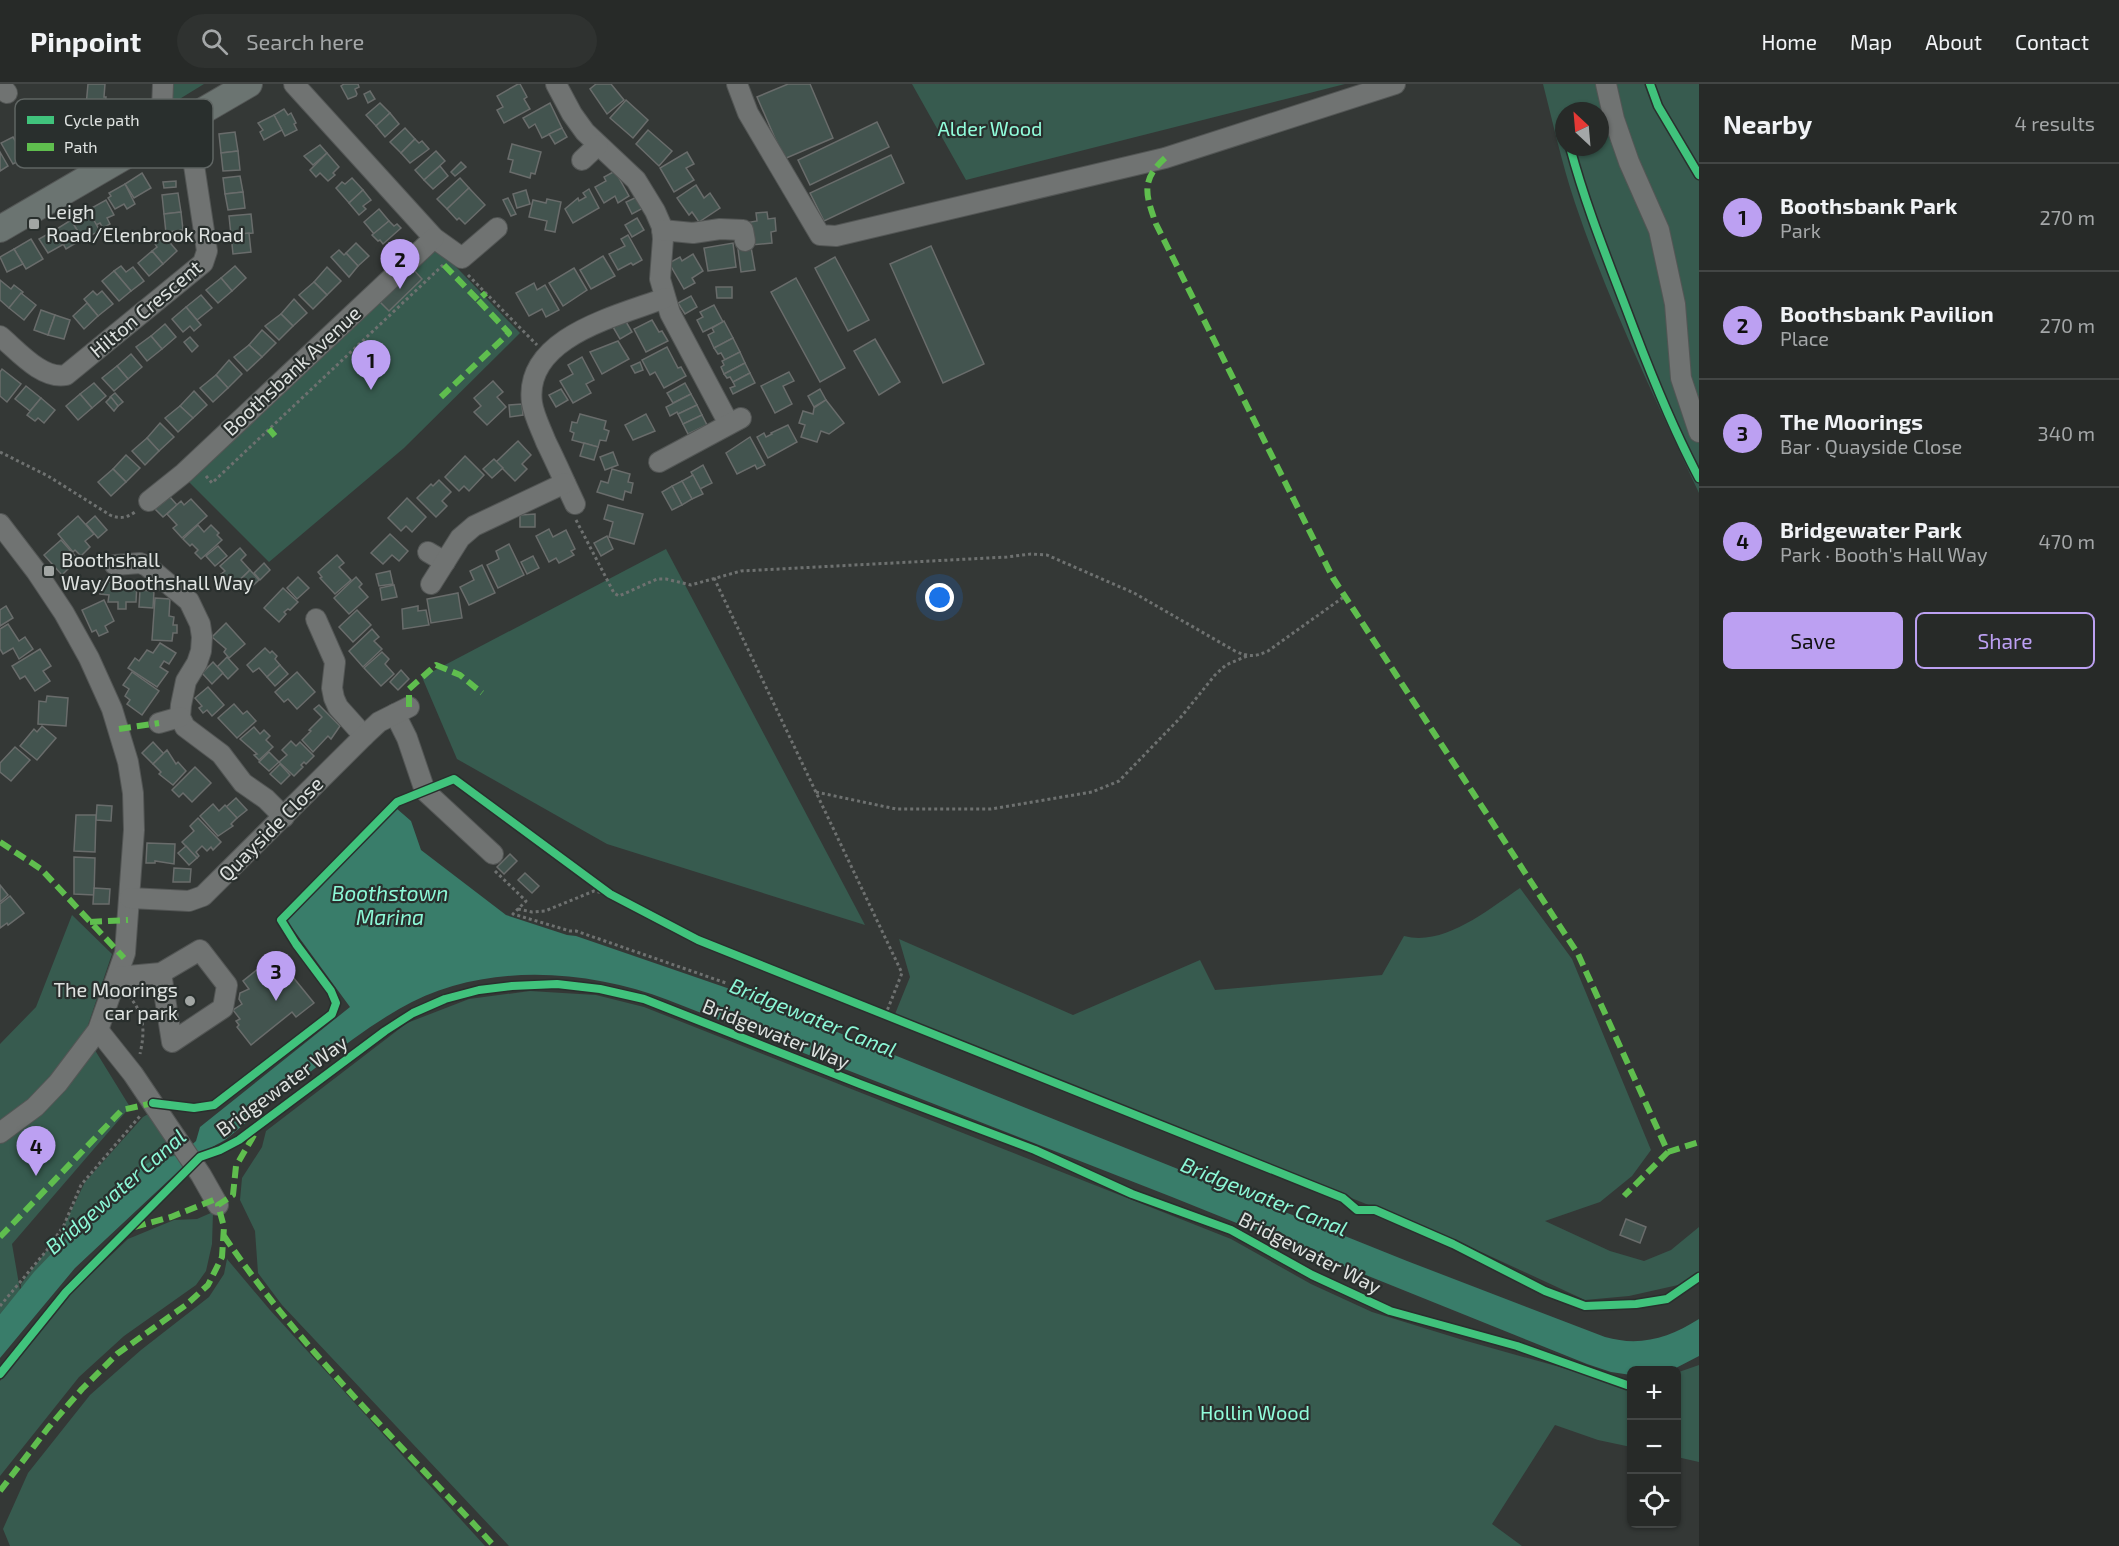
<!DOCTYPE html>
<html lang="en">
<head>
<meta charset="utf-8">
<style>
  body { margin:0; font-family:"Exo 2",sans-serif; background:#2f3230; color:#f1f3f6 }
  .controls { position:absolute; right:18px; bottom:18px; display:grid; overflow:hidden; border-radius:9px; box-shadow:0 2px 4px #0004 }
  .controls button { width:54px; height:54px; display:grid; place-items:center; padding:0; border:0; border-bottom:2px solid #434645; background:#272a28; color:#f1f3f6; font:30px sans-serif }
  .compass { position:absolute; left:1555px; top:18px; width:54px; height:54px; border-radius:50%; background:#272a28; box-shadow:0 2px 4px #0004; rotate:334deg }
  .you { position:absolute; left:940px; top:514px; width:21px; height:21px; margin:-15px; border:4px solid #fff; border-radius:50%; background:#1a73e8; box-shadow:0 0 0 9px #1a73e833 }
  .badge { display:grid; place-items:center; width:39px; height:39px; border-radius:50%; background:#bca0f2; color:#111; font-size:20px; font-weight:700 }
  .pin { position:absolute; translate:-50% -50px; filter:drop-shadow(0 2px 3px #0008) }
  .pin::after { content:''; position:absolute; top:32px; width:21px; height:18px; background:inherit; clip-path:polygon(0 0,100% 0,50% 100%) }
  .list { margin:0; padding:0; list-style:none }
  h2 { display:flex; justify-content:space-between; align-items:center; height:78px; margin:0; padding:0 24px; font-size:26px }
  h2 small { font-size:20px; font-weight:400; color:#a4a7a8 }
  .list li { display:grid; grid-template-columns:39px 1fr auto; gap:18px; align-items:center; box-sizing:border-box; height:108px; padding:0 24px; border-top:2px solid #434645 }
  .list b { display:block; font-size:22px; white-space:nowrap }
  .list p { margin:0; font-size:20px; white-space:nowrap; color:#a4a7a8 }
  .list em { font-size:20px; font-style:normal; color:#a4a7a8 }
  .actions { display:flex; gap:12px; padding:18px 24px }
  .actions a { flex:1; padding:14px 0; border:2px solid #bca0f2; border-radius:9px; text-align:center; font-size:21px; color:#bca0f2 }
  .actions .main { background:#bca0f2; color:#111 }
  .icon { flex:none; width:33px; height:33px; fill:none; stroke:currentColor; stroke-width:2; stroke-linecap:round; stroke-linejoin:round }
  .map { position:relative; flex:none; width:1699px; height:1462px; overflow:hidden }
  header { display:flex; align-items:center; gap:36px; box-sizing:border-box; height:84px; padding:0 30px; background:#272a28; border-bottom:2px solid #434645 }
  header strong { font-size:28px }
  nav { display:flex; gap:33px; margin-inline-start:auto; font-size:21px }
  .search { width:420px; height:54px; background:#2f3230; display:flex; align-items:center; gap:15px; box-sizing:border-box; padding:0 21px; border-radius:33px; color:#a4a7a8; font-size:22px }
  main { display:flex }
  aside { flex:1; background:#272a28 }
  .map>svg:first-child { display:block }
  .green { fill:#375b4f; fill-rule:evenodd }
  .water { fill:#397d6a }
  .building { fill:#43544f; stroke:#696c6b; stroke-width:1.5 }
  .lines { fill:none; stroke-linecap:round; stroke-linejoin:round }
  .minor-casing { stroke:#535655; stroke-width:22 }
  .major-casing { stroke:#535655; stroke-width:28 }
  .path { stroke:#6e7170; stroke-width:3; stroke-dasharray:3 3; stroke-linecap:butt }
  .minor { stroke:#707372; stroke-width:20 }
  .major { stroke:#6b7471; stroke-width:26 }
  .quiet { stroke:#5fbe4e; stroke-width:6; stroke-dasharray:12 6; stroke-linecap:butt }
  .cycleway-casing { stroke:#292f2d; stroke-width:11 }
  .cycleway { stroke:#40c37c; stroke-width:8 }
  .poi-dot { fill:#a2a6a4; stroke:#292f2d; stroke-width:2 }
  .labels { text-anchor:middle; stroke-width:4.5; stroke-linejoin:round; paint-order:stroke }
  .park-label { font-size:20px; fill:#91fddb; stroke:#292f2d }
  .poi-label { font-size:20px; fill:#dee2e0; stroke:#292f2d; text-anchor:start }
  .street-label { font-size:20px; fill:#dee2e0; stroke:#292f2d }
  .water-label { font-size:21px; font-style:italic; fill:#8cf8d7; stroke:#292f2d }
  .key { fill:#292f2d; stroke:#5f6563; stroke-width:1.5 }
  .key-label { font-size:16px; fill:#dee2e0 }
</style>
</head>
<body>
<header>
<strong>Pinpoint</strong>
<div class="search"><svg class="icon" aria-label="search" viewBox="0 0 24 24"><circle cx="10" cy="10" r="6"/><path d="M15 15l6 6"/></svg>Search here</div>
<nav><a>Home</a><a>Map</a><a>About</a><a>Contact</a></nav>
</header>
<main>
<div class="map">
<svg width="1699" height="1462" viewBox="0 0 1699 1462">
  <rect width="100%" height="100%" fill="#343836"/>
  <g class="green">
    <path d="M172,0H204L173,19Z"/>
    <path d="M912,0H1345L966,96Z"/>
    <path d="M1543,0H1699V409C1655,315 1608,217 1575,119C1562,80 1553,39 1543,0ZM1564,27H1600V63H1564Z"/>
    <path d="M435,161L520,249L404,364L269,478L186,395Z"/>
    <path d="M666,465L865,841L607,760L457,675L422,593Z"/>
    <path d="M1520,804L1572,875L1651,1066L1632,1092L1600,1118L1545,1137L1610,1167L1644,1177L1671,1166L1699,1143V1191L1687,1199L1629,1212L1585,1216L1453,1155L895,930L910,893L899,855L1073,931L1200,876L1215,906L1382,891L1404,852C1444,863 1489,825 1520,804Z"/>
    <path d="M72,831L112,870L85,950L130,1023L12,1160L20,1206L0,1230V960L36,923Z"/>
    <path d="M530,907L596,911L644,923L1231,1155L1311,1200L1372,1228L1463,1256L1631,1303V1363L1598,1356L1555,1341L1492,1440L1522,1462H509L282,1221L258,1189L255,1147L240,1116L242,1094L262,1063L266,1047L407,939L469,915Z"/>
    <path d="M148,1030L178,1071L160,1077L136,1090L120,1104L81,1139L21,1204V1200L61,1148L85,1098L143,1033Z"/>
    <path d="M213,1128L212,1160L206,1187L196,1201L124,1252L79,1293L0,1392V1297L70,1210L128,1155L174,1136L197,1135Z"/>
    <path d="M227,1175L270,1226L485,1462H10L3,1445L28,1389L90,1311L141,1266L209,1213L224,1190Z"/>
    <path d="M1699,1281V1378L1677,1373L1676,1289Z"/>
  </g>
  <g class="water">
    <path d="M396,724L411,737L421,766L506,831L567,851L576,852L730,905L1407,1177L1605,1253C1640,1263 1669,1254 1699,1235V1272L1672,1286H1632L1631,1291L1611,1288L1587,1280L1172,1113L668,916C583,884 480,878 399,925C347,955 301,997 253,1033C244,1040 234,1049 225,1056C215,1062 203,1067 194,1074L187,1065L196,1057L200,1043L350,923L287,837Z"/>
    <path d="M178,1071L185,1081L75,1184L0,1274V1230L34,1188L81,1139L143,1082L150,1078Z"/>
  </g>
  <g class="building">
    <path d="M88,0H105L104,13H106L105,22H103L102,38L80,36L82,21L86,22Z"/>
    <path d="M344,0H358L359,3L355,5L357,10L356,12L348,15L341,2Z"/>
    <path d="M518,0H520L527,13L524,15L530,25L504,39L497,26L503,23L497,12Z"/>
    <path d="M596,0H611L624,16L607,30L590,5Z"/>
    <path d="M788,0H810L833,54L784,75L757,13Z"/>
    <path d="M370,7L375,15L368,19L364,10Z"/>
    <path d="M626,16L648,36L633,54L610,34Z"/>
    <path d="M380,19L390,29L376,42L366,31Z"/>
    <path d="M550,19L562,44L542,54L535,40L529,44L523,34Z"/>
    <path d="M284,25L288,31L291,29L296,39L294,40L297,46L285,52L274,31Z"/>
    <path d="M390,29L399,40L385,53L376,42Z"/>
    <path d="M274,31L282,46L264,56L260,48L263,46L258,39Z"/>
    <path d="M877,38L889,63L810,101L798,76Z"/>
    <path d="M405,44L415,55L401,69L390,58Z"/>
    <path d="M562,44L567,53L555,60L549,50Z"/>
    <path d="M648,46L672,67L659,82L636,60Z"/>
    <path d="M235,48L238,67L221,69L219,50Z"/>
    <path d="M13,53L25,73L13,80L1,59Z"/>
    <path d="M415,55L419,59L422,57L429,65L410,79L401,69Z"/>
    <path d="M512,60L541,68L535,90L531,89L530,94L510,88L513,76L508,75Z"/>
    <path d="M320,61L327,69L313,81L304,72Z"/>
    <path d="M238,67L240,86L223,87L221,69Z"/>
    <path d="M436,67L445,77L424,96L415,86Z"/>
    <path d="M0,68L8,82L0,87Z"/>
    <path d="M687,68L694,80L686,84L694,96L674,108L660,84Z"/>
    <path d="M327,69L339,83L333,89L335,91L328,97L320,89L316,93L310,86Z"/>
    <path d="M891,71L904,99L824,137L810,109Z"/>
    <path d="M461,78L466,83L455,92L451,88Z"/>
    <path d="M440,82L448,92L433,105L424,96Z"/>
    <path d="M615,87L629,112L618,119L615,112L604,119L595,103L606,97L604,93Z"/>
    <path d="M142,89L151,104L134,114L125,100Z"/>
    <path d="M240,92L243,108L225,110L223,94Z"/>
    <path d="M352,94L363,106L349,119L336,104L342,98L345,100Z"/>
    <path d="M460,94L469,104L447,125L437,115Z"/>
    <path d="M176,97V103L164,104L163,98Z"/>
    <path d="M125,100L135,120L127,125L124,120L115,125L108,114L111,112L109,109Z"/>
    <path d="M696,101L704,114L710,109L720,124L699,138L692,128L689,131L677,114Z"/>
    <path d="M469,104L485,121L465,140L459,134L457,136L447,125Z"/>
    <path d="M589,105L599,124L573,139L565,125L578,114L579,117L586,113L583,109Z"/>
    <path d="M363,106L371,116L363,122L366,125L359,131L349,119Z"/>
    <path d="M526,106L530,120L517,124L513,110Z"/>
    <path d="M243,108L245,124L228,126L225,110Z"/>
    <path d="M178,109L181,128L164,130L162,111Z"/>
    <path d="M639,112L645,123L632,130L626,118Z"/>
    <path d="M508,114L516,130L511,132L503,116Z"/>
    <path d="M547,115L561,118L555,148L545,146L547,137L529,133L533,116L546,119Z"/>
    <path d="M106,116L114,131L107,134L110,140L103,144L100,139L96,141L88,126Z"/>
    <path d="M379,125L389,137L374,150L364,138Z"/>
    <path d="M88,126L100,147L91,151L88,146L80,151L71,136Z"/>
    <path d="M181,128L183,146L166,149L164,130Z"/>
    <path d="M767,128L768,135L775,134L776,147L771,148L772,159L751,161L745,139L757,137L756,129Z"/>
    <path d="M251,130L253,149L231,151L229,132Z"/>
    <path d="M637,134L644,146L632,153L625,141Z"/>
    <path d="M71,136L80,151L74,154L76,159L66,165L55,146Z"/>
    <path d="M389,137L394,142L397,140L401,144L383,160L380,156L378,157L372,151Z"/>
    <path d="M55,146L64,160L48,169L39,155Z"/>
    <path d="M183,146V152L170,154L169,148Z"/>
    <path d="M249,149L251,168L233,170L231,151Z"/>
    <path d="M628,151L642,176L633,181L631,179L618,186L609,170L625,162L621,155Z"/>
    <path d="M166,154L177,167L163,180L152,167L157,163L155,160L161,155L163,158Z"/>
    <path d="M31,155L43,175L26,185L14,165Z"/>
    <path d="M356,159L369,172L358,182L346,169Z"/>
    <path d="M733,159L736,183L708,187L704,164Z"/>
    <path d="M931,162L984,280L943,299L890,180Z"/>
    <path d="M751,163L755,186L741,188L738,165Z"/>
    <path d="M14,165L23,180L7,188L0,173Z"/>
    <path d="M339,166L344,171L346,169L358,182L349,193L331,173Z"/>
    <path d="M152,167L163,180L149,192L138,179Z"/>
    <path d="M693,170L703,187L692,194L695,199L684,205L669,179L680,173L682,177Z"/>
    <path d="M603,172L615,192L591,205L580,186Z"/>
    <path d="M835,173L869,236L848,247L815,184Z"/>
    <path d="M121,182L126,188L133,183L144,197L131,207L114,187Z"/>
    <path d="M235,182L246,194L232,207L221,194Z"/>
    <path d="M327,183L341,197L327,211L314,198Z"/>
    <path d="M412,184L422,195L389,227L378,216Z"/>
    <path d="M574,184L587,206L563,222L549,199Z"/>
    <path d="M114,187L131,207L119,217L102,197Z"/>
    <path d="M221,194L232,207L218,219L206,206Z"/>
    <path d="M796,194L845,284L820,298L771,208Z"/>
    <path d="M0,196L11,205L14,201L23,208L9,224L0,216Z"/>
    <path d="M314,198L327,211L313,225L299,211Z"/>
    <path d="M534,199L537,206L545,201L559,226L546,233L542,225L529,232L516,209Z"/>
    <path d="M716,203H732V214H717Z"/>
    <path d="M93,207L97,211L102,207L113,220L98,232L84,215Z"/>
    <path d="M21,209L36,221L24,236L9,224Z"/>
    <path d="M201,211L212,224L197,236L186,223Z"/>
    <path d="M691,212L697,223L685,230L678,219Z"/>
    <path d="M294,215L307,229L293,242L281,230Z"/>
    <path d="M87,219L98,232L84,245L73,232Z"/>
    <path d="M714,221L723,238L703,248L697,236L703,233L700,228Z"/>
    <path d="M186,223L201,241L194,247L190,242L183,248L172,235Z"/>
    <path d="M41,226L55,231L48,251L34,246Z"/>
    <path d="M281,230L293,242L279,256L265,242Z"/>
    <path d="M55,231L70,236L64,255L48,251Z"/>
    <path d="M625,236L632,248L620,255L613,243Z"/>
    <path d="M652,236L659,248L662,247L668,257L646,268L634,245Z"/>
    <path d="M724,237L733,254L714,264L708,251L714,248L712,244Z"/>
    <path d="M165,240L176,253L162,265L151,252Z"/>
    <path d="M262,246L276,259L262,273L249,261Z"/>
    <path d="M151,252L162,265L147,277L136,263Z"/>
    <path d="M190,253L198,262L192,268L184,258Z"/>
    <path d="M733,254L740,268L725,276L721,269L718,270L714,264Z"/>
    <path d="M875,255L900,298L879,311L854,267Z"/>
    <path d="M618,257L629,275L602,290L590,268Z"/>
    <path d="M249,261L262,273L247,287L234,273Z"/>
    <path d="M667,263L678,284L681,283L686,292L664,304L655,288L650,291L642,276Z"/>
    <path d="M740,268L745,279L724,290L721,283L724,281L722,277Z"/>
    <path d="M131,270L142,283L128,295L117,282Z"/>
    <path d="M582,273L594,296L586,300L591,309L573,319L560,297L573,290L568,281Z"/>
    <path d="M229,276L242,290L228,304L216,291Z"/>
    <path d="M640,278L643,286L635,289L631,282Z"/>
    <path d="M745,279L750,289L733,298L730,293L727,294L724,290Z"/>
    <path d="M117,282L128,295L114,307L102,294Z"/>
    <path d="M2,285L21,300L7,318L0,312V288Z"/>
    <path d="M789,288L794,297L783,302L792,320L775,329L761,302Z"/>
    <path d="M750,289L755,299L733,310L730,304L735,302L733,298Z"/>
    <path d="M216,291L228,304L213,318L200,304Z"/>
    <path d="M493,297L503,308L497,313L506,323L487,341L474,328L481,322L474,314Z"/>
    <path d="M94,299L106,312L92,324L80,310Z"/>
    <path d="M685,299L691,310L673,319L667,309Z"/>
    <path d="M26,302L41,314L30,327L15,315Z"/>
    <path d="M561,305L568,316L556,323L549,311Z"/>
    <path d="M820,305L826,316L814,323L808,312Z"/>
    <path d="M194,307L207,321L193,334L180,322Z"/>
    <path d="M115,309L123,318L118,322L110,313Z"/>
    <path d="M80,310L92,324L78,336L66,322Z"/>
    <path d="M691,310L697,321L678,330L677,328L670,332L666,323Z"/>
    <path d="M111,313L118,322L114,327L106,318Z"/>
    <path d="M41,314L55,326L44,339L38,334L35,337L27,331Z"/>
    <path d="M826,316L844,339L829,350L821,347L817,358L801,353L805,341L799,339L803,327L813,330L814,324Z"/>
    <path d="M522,320L523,331L510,333L509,321Z"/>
    <path d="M697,321L702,331L683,340L678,330Z"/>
    <path d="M180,322L193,334L178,348L165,334Z"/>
    <path d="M580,330L606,337L604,345L609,347L606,357L600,356L598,363L572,356L574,349L570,347L572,338L577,339Z"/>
    <path d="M646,330L655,347L633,356L625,341Z"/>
    <path d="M702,331L707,341L688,350L683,340Z"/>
    <path d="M160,339L174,353L159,367L147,354Z"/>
    <path d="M788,341L797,358L768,374L757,353L764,349L766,353L772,350L771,349Z"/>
    <path d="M750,353L765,381L757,385L755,381L737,390L726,369Z"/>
    <path d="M147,354L159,367L145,381L132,367Z"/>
    <path d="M518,357L531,371L522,380L527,385L515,397L496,378Z"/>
    <path d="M584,359L598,363L594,376L580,372Z"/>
    <path d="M613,368L618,381L605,386L600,373Z"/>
    <path d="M126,371L140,384L126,398L113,385Z"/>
    <path d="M465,372L484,391L469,407L464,402L459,407L445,393Z"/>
    <path d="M494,375L503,384L492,394L483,385Z"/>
    <path d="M703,381L712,399L700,405L691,388Z"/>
    <path d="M113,385L126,398L111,412L98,398Z"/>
    <path d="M612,385L630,390L628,398L633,399L631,409L625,407L623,416L597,408L601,397L608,399Z"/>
    <path d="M693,391L703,410L692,415L682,397Z"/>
    <path d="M439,396L451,408L442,417L447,422L436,433L417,414L431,400L433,402Z"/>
    <path d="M682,397L692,415L682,421L672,402Z"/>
    <path d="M672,402L682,421L672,426L662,408Z"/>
    <path d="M170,413L177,421L163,433L155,425Z"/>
    <path d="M407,414L426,433L412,448L406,442L401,447L388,434Z"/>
    <path d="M191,415L207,432L182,454L173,444L177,441L167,430L181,417L184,421Z"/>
    <path d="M608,421L643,430L634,460L609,453L613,438L604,435Z"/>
    <path d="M535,430V443H520V431Z"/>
    <path d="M78,432L94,450L85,457L90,463L81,472L75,466L73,468L58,450Z"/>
    <path d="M95,432L107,446L98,454L86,440Z"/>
    <path d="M198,441L204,448L211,441L219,449L217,451L222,456L201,475L195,469L198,466L192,460L190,462L183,455Z"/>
    <path d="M549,445L553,453L566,446L575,465L571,467L574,471L559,479L556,474L549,478L536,452Z"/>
    <path d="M390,450L408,467L399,477L392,471L383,480L371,469Z"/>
    <path d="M607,452L613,465L601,472L594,459Z"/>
    <path d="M61,456L78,475L62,491L44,471Z"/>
    <path d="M509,460L524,491L498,504L487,481L499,475L496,467Z"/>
    <path d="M218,462L227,472L215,482L206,472Z"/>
    <path d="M240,464L246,471L241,476L250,486L236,499L230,493L227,496L221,490L225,487L220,482Z"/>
    <path d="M337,471L344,479L339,483L351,496L335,510L320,494L322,493L318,488Z"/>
    <path d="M533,472L539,484L527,490L521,478Z"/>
    <path d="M264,479L270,486L260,496L254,489Z"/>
    <path d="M482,481L495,509L469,521L460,503L474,496L470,487Z"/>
    <path d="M250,486L259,496L246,508L237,499Z"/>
    <path d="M390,487L393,500L379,502L376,490Z"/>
    <path d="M298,493L309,504L297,515L287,504Z"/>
    <path d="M356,493L362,500L359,503L368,513L349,530L334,514Z"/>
    <path d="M101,498H120V501H127L128,498H137L136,518H126V525H118V518H108L109,511L100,510Z"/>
    <path d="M394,501L397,513L382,516L380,504Z"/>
    <path d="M283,504L298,518L290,526L288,525L284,528L286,530L279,538L264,524Z"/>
    <path d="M140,506L154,507L153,524L139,523Z"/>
    <path d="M458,509L462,534L431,539L427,515Z"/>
    <path d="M155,514L170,515L169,532L174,533L173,541H177V549H173L172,557L152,556Z"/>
    <path d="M104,516L114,537L105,542L108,548L99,552L96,546L92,548L82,526Z"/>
    <path d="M6,522L13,534L0,542V526Z"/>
    <path d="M418,522V527L426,526L429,541L403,545L402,525Z"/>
    <path d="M357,526L371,541L353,558L339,543Z"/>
    <path d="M226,539L245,560L229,574L224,568L226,565L212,553Z"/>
    <path d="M8,540L19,557L25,553L33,565L19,575L13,564L3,570L0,565V545Z"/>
    <path d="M372,545L379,553L374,557L382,565L363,583L349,567Z"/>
    <path d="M160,559L176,569L169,580L164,577L160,583L168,588L157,603L128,584L135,574L139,577L147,566L153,569Z"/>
    <path d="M265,564L270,569L272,567L277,572L275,575L280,581L267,593L259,584L253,588L247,581Z"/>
    <path d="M40,565L51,582L43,587L50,597L35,607L25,592L20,595L12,582Z"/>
    <path d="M382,568L389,575L385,580L394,590L381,602L364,584Z"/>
    <path d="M227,573L238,585L228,595L217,583Z"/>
    <path d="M213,578L223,589L212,600L202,589Z"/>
    <path d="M280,581L288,590L275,602L267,593Z"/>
    <path d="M401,586L409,595L398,606L390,598Z"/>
    <path d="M132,588L159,607L142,631L127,620L130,616L125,612L129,605L123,601Z"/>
    <path d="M297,588L315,608L297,625L288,615L284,618L275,608Z"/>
    <path d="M208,603L224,621L212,632L207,626L203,629L199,624L202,622L195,614Z"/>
    <path d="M47,612L68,614L66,642L38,640L39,617L46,618Z"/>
    <path d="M234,620L243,630L247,627L256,637L237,654L218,634Z"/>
    <path d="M319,621L340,642L331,655L328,652L313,668L302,656L311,647L309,646L322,633L314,625Z"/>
    <path d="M42,642L56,654L37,676L20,662L34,645L37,648Z"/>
    <path d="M254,643L260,650L264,646L270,652L266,656L273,663L259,676L254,671L257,670L240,655Z"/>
    <path d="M291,657L296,662L300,658L314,672L306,680L304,678L301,681L303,683L294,692L279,678L287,671L282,666Z"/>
    <path d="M153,658L164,670L153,680L142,669Z"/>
    <path d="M15,663L30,676L11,697L0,688V679Z"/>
    <path d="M167,666L176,680L178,678L186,687L173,701L159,690L161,688L153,680Z"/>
    <path d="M269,668L279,678L269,687L259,678Z"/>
    <path d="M280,680L290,691L281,700L270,690Z"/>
    <path d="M195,683L211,699L192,718L183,709L179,713L172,706Z"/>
    <path d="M236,714L247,726L237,734L226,723Z"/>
    <path d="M213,720L219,727L225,721L237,734L231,740L233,742L218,752L200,732Z"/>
    <path d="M97,721L112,722L111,737L96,736Z"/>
    <path d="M76,731H96L95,768L74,767Z"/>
    <path d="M198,734L221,758L213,766L211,763L207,767L202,762L196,768L199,772L197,774L182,758L194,747L190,742Z"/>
    <path d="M147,759L175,760L174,780L155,777V779H146Z"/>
    <path d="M186,762L197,774L189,781L178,769Z"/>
    <path d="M510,770L517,777L504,790L497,783Z"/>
    <path d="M74,773L95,774L94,811L74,810Z"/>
    <path d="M174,784L191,785L190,798H173Z"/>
    <path d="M525,789L539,802L532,809L518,796Z"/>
    <path d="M0,801L8,811L0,818Z"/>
    <path d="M94,804L110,805L109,820H93Z"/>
    <path d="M10,812L24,829L8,841L7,839L0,844V820Z"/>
    <path d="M275,871L314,919L296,933L292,928L251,961L237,943L239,941L236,937L240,935L233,926L242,920L239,915L240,909L249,905L243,897Z"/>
    <path d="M1626,1135L1646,1143L1640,1159L1620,1151Z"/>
  </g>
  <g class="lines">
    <defs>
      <g id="minor">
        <path d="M0,0L7,9"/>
        <path d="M294,0L434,154L462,174L497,144"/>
        <path d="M556,0L572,30L585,48L636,96L655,127L662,143L663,155L660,195L670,229L729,340"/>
        <path d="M737,0L748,29L820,151L836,152L1165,74L1395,0"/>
        <path d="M1606,0L1614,35L1629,78L1659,146L1675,220L1681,294L1699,348"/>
        <path d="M161,50L163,0"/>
        <path d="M582,76L598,61"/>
        <path d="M662,146L693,149L720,145L743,146L745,157"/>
        <path d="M0,252C17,266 42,296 66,291L203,179L207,167L187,35"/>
        <path d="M659,378L741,334"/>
        <path d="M149,417L184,389L434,154"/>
        <path d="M575,420C565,399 556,378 546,358C541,345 534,332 532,319C523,253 618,232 665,214"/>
        <path d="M0,440L36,487L64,529L89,574L112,625L128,678L133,709L134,746L125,869L98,946L58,999L35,1023L0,1049"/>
        <path d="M428,468L445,478"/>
        <path d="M115,481L140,479L147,482L189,517L200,540L202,553L201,567L197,579L186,597L181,621L180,633L185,643L221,670L243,699L266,715L284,733"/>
        <path d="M431,500L460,454L474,442L565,399"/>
        <path d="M316,535L335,578L332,604L334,614L338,623L364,652"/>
        <path d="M395,630L407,654L425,707L493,770"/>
        <path d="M159,639L180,633"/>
        <path d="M130,814L189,817L203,812L364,652L379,638L409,623"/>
        <path d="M117,893L161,889L200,866L227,901L223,924L172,958L161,889"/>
        <path d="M98,946L133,990L201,1091L218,1121"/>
      </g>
      <path id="major" d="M0,145L249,0"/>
    </defs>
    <use href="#minor" class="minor-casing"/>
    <use href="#major" class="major-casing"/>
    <g class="path">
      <path d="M468,191L537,261"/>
      <path d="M0,368L48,392L110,431C119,435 127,434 135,428"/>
      <path d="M206,392L212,399L443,181"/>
      <path d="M576,436L614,509L619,512L657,495H666L691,501L741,487L1007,473L1031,470L1047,471L1134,509L1235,567C1248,573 1256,573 1268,567L1345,512"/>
      <path d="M714,494L902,889L885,932"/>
      <path d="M816,708L896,725H991L1092,708L1119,697L1181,633L1215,591L1226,581L1247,572"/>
      <path d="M495,787L526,817L513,830L570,847H576L726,899"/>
      <path d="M518,825L532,828L545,827L594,807L610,810"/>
      <path d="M129,912C145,931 145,947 140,970"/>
      <path d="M0,1222L47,1166L64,1141L81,1101L140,1032"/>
    </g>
    <use href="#minor" class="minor"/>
    <use href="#major" class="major"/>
    <g class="quiet">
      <path d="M1165,74C1140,97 1146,111 1156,140L1333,494L1578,870L1668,1068L1624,1112"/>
      <path d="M444,181L478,216L486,209"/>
      <path d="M441,313L509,249L478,216"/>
      <path d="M269,345L275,352"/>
      <path d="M409,623V605L436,581L460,591L482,609"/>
      <path d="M119,645L159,639"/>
      <path d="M0,758L41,785L124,874"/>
      <path d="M90,838L128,836"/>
      <path d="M1668,1068L1699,1058"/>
      <path d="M134,1143L171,1133L216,1115"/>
      <path d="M224,1152C301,1266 402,1361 494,1462"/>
      <path d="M0,1153L122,1026L153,1019"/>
      <path d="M0,1407L48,1344L82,1305L117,1270L186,1221L208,1201L222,1173L224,1143L218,1121L233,1111L236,1082L257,1046"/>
    </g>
    <defs>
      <g id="cycleway">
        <path d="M1650,0L1658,22L1699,91"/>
        <path d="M1570,63C1587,127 1612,186 1635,248C1654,298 1674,347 1699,394"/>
        <path d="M153,1019L194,1024L214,1021L332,930L336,919L331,907L296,860L281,836L397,718L454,695L610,810L698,856L1343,1114L1357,1126H1375L1453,1160L1545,1207L1585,1222L1636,1220L1667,1215L1699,1193"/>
        <path d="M0,1290L66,1208L200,1073L220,1066L239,1056L385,947L413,929L445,915L479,906L512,902L557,900L600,905L644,915L860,1000L1035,1066L1132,1110L1231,1146L1312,1191L1390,1227L1517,1262L1627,1301H1632"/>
      </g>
    </defs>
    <use href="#cycleway" class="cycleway-casing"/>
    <use href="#cycleway" class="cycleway"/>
  </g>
  <g class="poi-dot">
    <rect x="28" y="134" width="12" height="12" rx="3"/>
    <rect x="43" y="481" width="12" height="12" rx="3"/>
    <circle cx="190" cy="917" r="6"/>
  </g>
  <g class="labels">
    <g class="park-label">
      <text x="990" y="52">Alder Wood</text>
      <text x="1255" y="1336">Hollin Wood</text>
    </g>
    <g class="poi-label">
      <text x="46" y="135">Leigh<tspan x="46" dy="23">Road/Elenbrook Road</tspan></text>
      <text x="61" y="483">Boothshall<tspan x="61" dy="23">Way/Boothshall Way</tspan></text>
      <text x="178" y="913" text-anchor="end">The Moorings<tspan x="178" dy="23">car park</tspan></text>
    </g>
    <g class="street-label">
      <text transform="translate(146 225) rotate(-40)" y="7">Hilton Crescent</text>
      <text transform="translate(292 287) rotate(-43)" y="7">Boothsbank Avenue</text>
      <text transform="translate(271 745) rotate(-45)" y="7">Quayside Close</text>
      <text transform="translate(776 950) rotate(22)" y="7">Bridgewater Way</text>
      <text transform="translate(282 1002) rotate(-36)" y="7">Bridgewater Way</text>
      <text transform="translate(1310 1169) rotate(27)" y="7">Bridgewater Way</text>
    </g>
    <g class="water-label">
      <text x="390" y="817">Boothstown<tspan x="390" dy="24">Marina</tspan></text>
      <text transform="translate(813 934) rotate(22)" y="7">Bridgewater Canal</text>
      <text transform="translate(116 1108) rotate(-41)" y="7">Bridgewater Canal</text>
      <text transform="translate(1264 1113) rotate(22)" y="7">Bridgewater Canal</text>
    </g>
  </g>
  <rect x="15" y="15" width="198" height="69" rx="9" class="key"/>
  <rect x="27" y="32" width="27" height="8" fill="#40c37c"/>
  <rect x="27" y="59" width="27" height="8" fill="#5fbe4e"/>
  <g class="key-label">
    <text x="64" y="42">Cycle path</text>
    <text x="64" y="69">Path</text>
  </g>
</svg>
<div class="controls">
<button>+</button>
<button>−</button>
<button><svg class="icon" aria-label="locate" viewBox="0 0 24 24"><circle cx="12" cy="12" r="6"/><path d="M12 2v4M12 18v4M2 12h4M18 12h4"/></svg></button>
</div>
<svg class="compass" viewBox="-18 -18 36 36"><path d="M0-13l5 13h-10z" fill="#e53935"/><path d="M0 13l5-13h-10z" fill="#a4a7a8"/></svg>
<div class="you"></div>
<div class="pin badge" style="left:371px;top:306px">1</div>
<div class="pin badge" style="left:400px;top:205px">2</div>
<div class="pin badge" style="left:276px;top:917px">3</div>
<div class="pin badge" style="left:36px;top:1092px">4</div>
</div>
<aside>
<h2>Nearby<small>4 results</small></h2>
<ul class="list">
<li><span class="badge">1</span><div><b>Boothsbank Park</b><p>Park</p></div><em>270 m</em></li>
<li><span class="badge">2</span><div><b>Boothsbank Pavilion</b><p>Place</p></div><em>270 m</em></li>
<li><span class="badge">3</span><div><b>The Moorings</b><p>Bar · Quayside Close</p></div><em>340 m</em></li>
<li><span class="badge">4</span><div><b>Bridgewater Park</b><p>Park · Booth's Hall Way</p></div><em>470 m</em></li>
</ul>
<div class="actions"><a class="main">Save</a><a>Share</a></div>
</aside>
</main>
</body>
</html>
